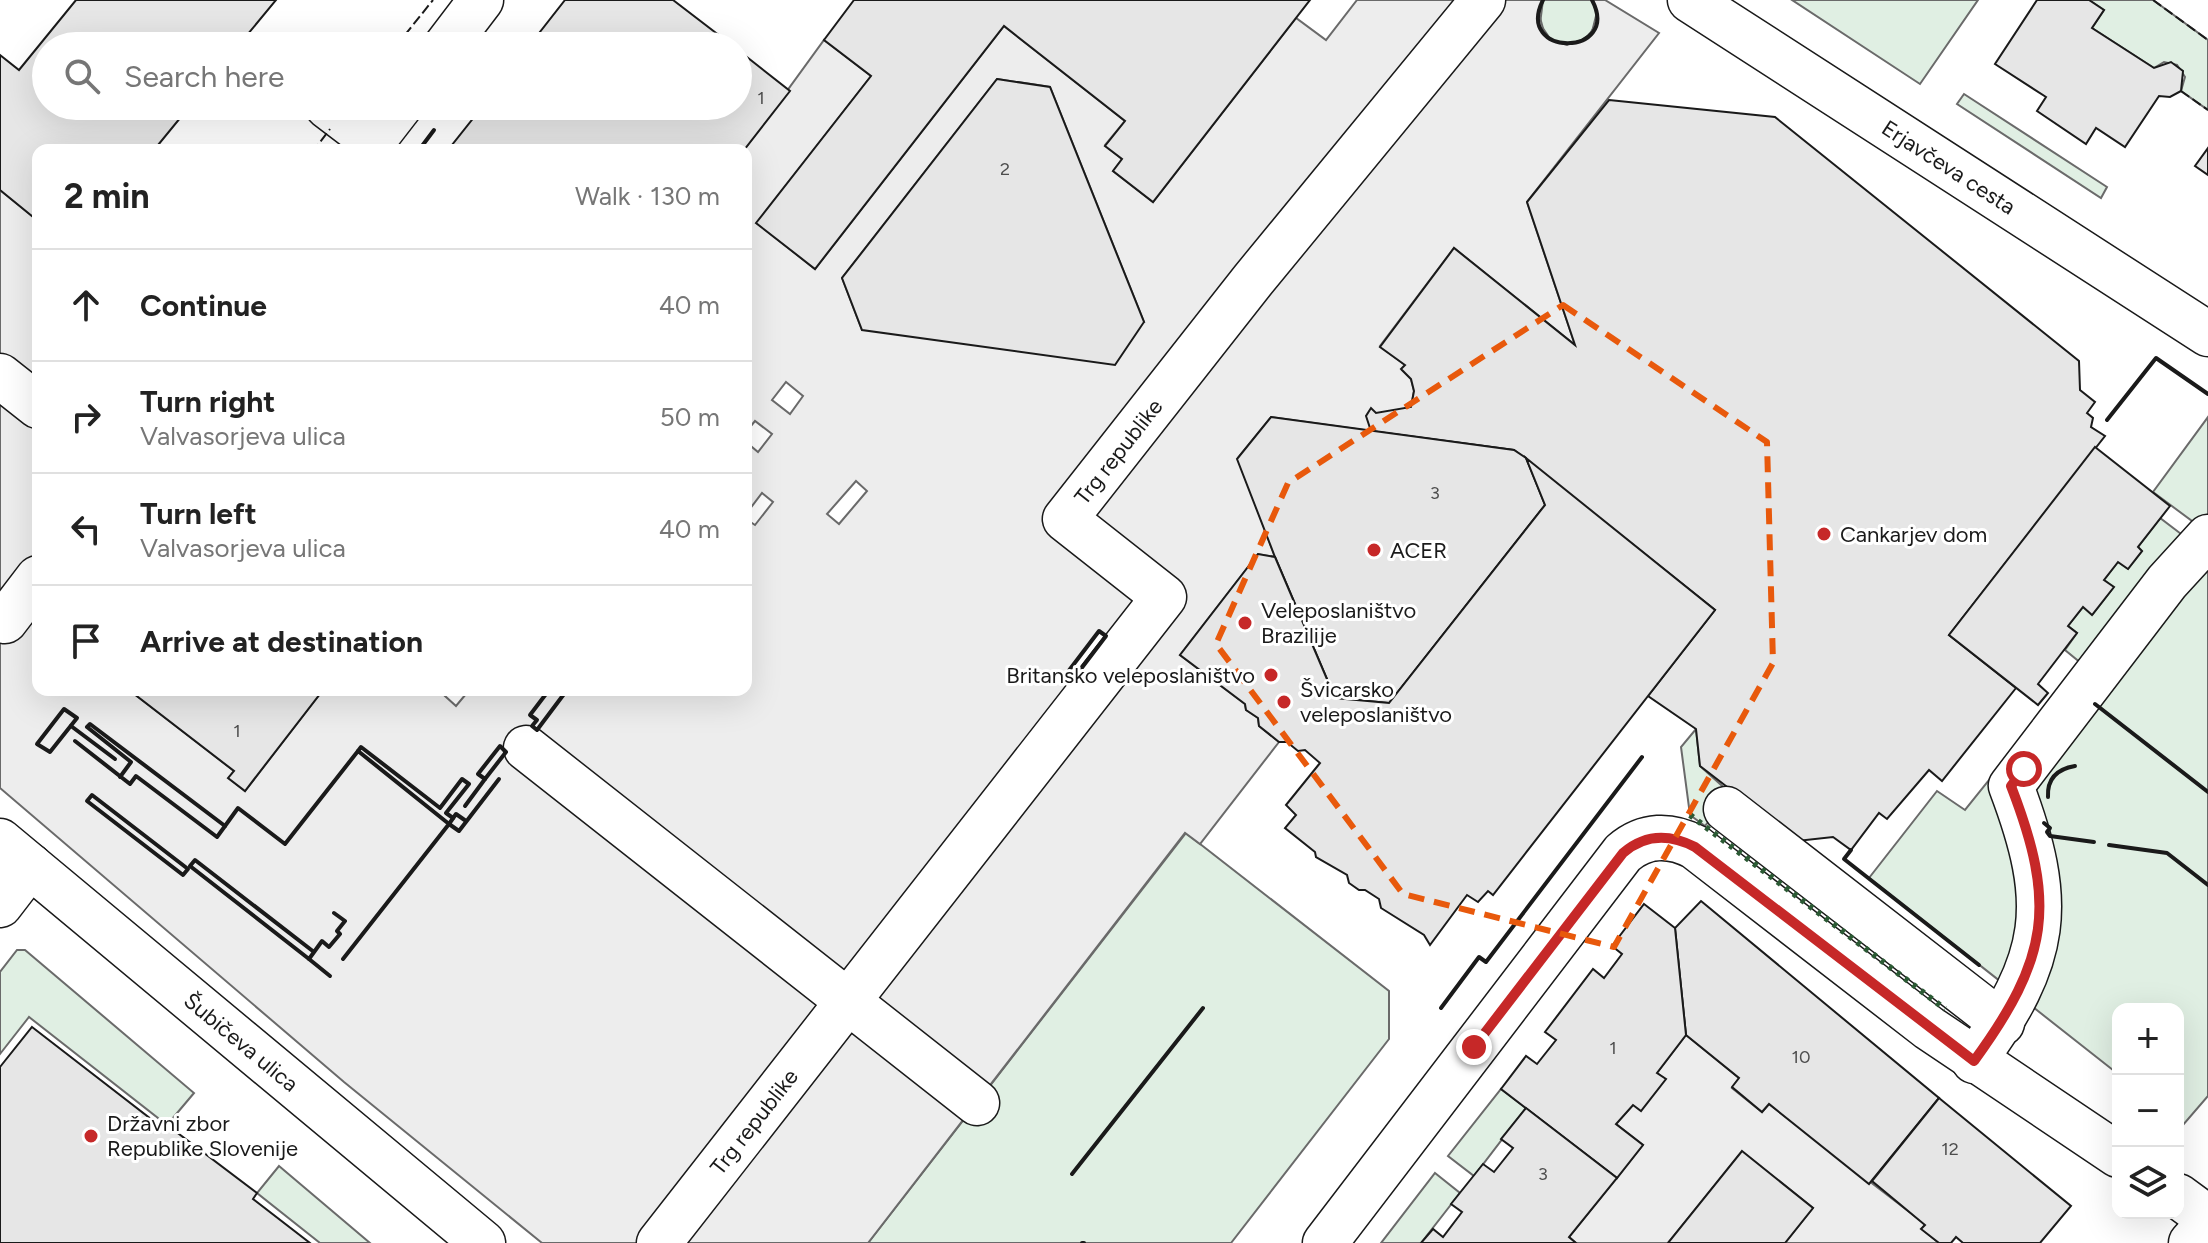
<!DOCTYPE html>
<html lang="en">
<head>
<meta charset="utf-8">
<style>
  body { margin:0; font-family:Figtree,sans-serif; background:#f2f2f2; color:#222 }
  .controls { position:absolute; right:24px; bottom:24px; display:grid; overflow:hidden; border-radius:16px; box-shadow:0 8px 32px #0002 }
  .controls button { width:72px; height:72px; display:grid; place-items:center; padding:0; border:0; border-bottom:2px solid #e0e0e0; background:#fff; color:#222; font:40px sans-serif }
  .stop { position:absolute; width:24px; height:24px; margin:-18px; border:6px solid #c62828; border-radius:50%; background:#fff }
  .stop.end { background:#c62828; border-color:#fff; box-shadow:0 2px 8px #0008 }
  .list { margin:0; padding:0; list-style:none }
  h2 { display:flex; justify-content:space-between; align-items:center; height:104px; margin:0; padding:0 32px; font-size:34px }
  h2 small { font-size:26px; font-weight:400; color:#767676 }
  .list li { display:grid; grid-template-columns:52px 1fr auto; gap:24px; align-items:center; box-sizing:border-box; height:112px; padding:0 32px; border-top:2px solid #e0e0e0 }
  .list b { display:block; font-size:30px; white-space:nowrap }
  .list p { margin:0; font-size:26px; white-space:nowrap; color:#767676 }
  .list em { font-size:26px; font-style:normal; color:#767676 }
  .icon { flex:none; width:44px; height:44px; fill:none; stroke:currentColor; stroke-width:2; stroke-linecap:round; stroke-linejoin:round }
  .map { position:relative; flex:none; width:2208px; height:1243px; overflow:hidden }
  .search { position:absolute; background:#fff; box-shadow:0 8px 32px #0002; left:32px; top:32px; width:720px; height:88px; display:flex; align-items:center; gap:20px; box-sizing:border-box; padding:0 28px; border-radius:44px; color:#767676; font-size:30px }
  .panel { position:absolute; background:#fff; box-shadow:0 8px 32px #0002; left:32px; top:144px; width:720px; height:552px; border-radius:16px }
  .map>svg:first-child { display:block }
  .green { fill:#e0efe3; stroke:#6a6a6a; stroke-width:2 }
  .parking { fill:#ededed; stroke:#6a6a6a; stroke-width:2; fill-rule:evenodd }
  .building { fill:#e6e6e6; stroke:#1a1a1a; stroke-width:2 }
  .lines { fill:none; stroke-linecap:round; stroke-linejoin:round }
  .minor-casing { stroke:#1a1a1a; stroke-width:47 }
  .major-casing { stroke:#1a1a1a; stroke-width:47 }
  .minor { stroke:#fff; stroke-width:44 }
  .major { stroke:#fff; stroke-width:44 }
  .hedge { stroke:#2b5a34; stroke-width:6; stroke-dasharray:4 6; stroke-linecap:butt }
  .fence { stroke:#1a1a1a; stroke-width:2; stroke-dasharray:10 4; stroke-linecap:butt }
  .wall { stroke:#1a1a1a; stroke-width:4 }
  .route { stroke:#c62828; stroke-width:10 }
  .marked { fill:none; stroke:#e8590c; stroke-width:6; stroke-dasharray:16 10; stroke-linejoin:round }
  .poi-dot { fill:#c62828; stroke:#fff; stroke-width:3 }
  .labels { text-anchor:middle; stroke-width:6; stroke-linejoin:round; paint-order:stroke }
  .number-label { font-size:18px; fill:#4d4d4d }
  .street-label { font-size:22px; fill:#1a1a1a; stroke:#fff }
  .poi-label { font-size:22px; fill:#1a1a1a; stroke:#fff; text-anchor:start }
</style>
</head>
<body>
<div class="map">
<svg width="2208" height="1243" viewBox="0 0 2208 1243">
  <rect width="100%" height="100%" fill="#fff"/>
  <g class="green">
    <path d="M1543,0H1592C1607,28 1579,54 1551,40L1540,24Z"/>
    <path d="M1792,0H1978L1920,84Z"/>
    <path d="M2089,0H2153L2208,40V110L2181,91L2185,77L2177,65L2164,62L2154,68L2092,28L2104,10Z"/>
    <path d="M1964,94L2107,187L2101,198L1957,104Z"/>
    <path d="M2208,417V1096L2183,1125L2178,1122V1009H2118V1074L1869,878L1937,791L1965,810L2082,664L2065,650L2077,633L2068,626L2083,607L2093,614L2113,588L2104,580L2118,562L2128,569L2142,551L2138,547L2160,518L2185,537L2196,524L2153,492Z"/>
    <path d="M1696,729L1700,766L1730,793L1705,826L1690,815L1681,747Z"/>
    <path d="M1186,833L1389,991V1039L1231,1243H868Z"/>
    <path d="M17,950H25L194,1093L167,1125L29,1017L0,1054V972Z"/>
    <path d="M1501,1089L1526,1108L1474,1176L1448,1156Z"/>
    <path d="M279,1166L370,1243H320L257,1193Z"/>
    <path d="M1435,1173L1460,1193L1421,1243H1381Z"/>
  </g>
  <g class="parking">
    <path d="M1357,0H1543L1539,14L1544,32L1551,40L1567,45L1585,39L1592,32L1597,12L1592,0H1605L1659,33L1527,202L1575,345L1454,248L1380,346L1405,365L1402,370L1411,379L1414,391L1411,407L1371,431L1271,417L1238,458L1275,557L1258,554L1180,655L1245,704L1246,710L1258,718L1259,726L1279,742L1200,844L1185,833L868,1243H542L344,1082L0,788V190L38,221V690H129L234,771L229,778L245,791L323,690H449L445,696L456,706L466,694L462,690H746V519L755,525L773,502L762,493L746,514V442L758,452L772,434L755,421L746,432L744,150L824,40L871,76L757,223L815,269L1004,26L1125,121L1105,145L1122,159L1113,171L1153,202L1296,18L1326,40ZM997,79L1050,87L1144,322L862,330L842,278ZM786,382L803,396L790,414L772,400ZM856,481L867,491L839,524L827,514ZM1099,632L1106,636L1070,682L1064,676Z"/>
    <path d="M1686,1035L1739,1078L1732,1088L1762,1112L1769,1104L1925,1224L1922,1229L1939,1243H1785L1813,1208L1742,1152L1668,1243H1576L1569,1237L1643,1145L1616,1124L1633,1105L1665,1079L1657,1073Z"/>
  </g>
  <g class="building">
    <path d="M76,0H276L238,46H46V106H190L154,150H38V221L0,190V55L19,70Z"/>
    <path d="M565,0H673L733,46H529Z"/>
    <path d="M854,0H1310L1153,202L1113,171L1122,159L1105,146L1125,121L1004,26L815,269L756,223L871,76L824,40Z"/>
    <path d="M2037,0H2089L2104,10L2092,28L2154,68L2171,62L2183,71L2181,91L2170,97L2159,96L2125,147L2096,128L2086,144L2037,111L2046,97L1995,64Z"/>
    <path d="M738,50L790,91L744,150H448L483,106H738Z"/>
    <path d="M997,79L1050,87L1144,322L1115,365L862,330L842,278Z"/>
    <path d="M1609,100L1775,117L2079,361L2080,390L2095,402L2087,413L2093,418L2091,427L2105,436L1949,635L2016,688L1942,781L1929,770L1887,819L1879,813L1851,850L1833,837L1797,841L1700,766L1696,729L1648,696L1715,610L1514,450L1371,431L1366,416L1371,408L1376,413L1411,407L1414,391L1411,379L1401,369L1405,365L1380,347L1454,248L1575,345L1527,202Z"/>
    <path d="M2208,148V175L2195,166Z"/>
    <path d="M1271,417L1514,450L1526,458L1545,505L1389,703L1335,698L1275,557L1237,459Z"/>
    <path d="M2095,447L2170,506L2138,547L2142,551L2128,569L2118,562L2104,580L2114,587L2092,615L2083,607L2068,626L2077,633L2038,684L2048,693L2038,705L1949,635Z"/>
    <path d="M1526,458L1715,610L1493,895L1488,891L1478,902L1467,895L1430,945L1424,935L1381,908L1379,899L1365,890H1359L1349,883L1347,875L1316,857L1315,852L1285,828L1296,815L1286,805L1320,763L1305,750L1298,751L1287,742H1279L1259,726L1258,718L1246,710L1245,704L1180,655L1258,554L1275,557L1335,698L1389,703L1545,505Z"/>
    <path d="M129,690H323L245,791L228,778L234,771Z"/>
    <path d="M1701,901L1939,1098L1869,1184L1769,1104L1762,1112L1732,1087L1739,1078L1686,1035L1675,928Z"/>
    <path d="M1644,904L1675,928L1686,1035L1657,1073L1666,1079L1641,1111L1633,1105L1616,1124L1643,1145L1617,1178L1501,1089L1526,1056L1537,1064L1556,1040L1545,1032L1593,969L1604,978L1622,954L1612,946Z"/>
    <path d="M32,1027L164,1129L167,1125L257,1193L253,1199L310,1243H0V1067Z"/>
    <path d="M1939,1098L2071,1206L2040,1243H1963L1956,1237L1951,1243H1939L1921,1229L1925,1225L1872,1181Z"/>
    <path d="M1526,1108L1617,1178L1569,1237L1576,1243H1421L1433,1229L1443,1237L1462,1212L1451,1204L1483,1164L1494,1172L1513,1148L1501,1139Z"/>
    <path d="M1742,1151L1813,1208L1785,1243H1668Z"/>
  </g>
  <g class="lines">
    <defs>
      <g id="minor">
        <path id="s1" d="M1690,0L2208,334"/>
        <path d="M446,46L481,0"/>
        <path d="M327,106L373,141"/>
        <path d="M366,150L400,106"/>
        <path d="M0,376L38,406"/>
        <path d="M0,616L5,621L38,578"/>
        <path d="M526,748L977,1103"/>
        <path d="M1726,809L2002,1023"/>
        <path id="s2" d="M0,841L483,1243"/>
        <path d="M0,905L30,866"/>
        <path d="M1974,1061C2049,958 2056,905 2011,786L2167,582L2208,537"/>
        <path d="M2178,1196L2208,1218"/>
        <path id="s3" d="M659,1243L1164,597L1065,519L1253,280L1483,0"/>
        <path d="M1325,1243L1623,853C1645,834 1670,834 1695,847L1929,1028L2118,1155"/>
      </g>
      <path id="major" d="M2191,1243L2208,1224"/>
    </defs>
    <use href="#minor" class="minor-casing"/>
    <use href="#major" class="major-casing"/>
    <use href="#minor" class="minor"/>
    <use href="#major" class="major"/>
    <path class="hedge" d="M1690,815L1945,1009"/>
    <g class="fence">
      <path d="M2153,0L2208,40"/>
      <path d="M396,46L433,0"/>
      <path d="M2181,91L2208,110"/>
      <path d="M324,150L317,146L330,129"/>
    </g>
    <g class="wall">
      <path d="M1543,0C1514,58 1622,57 1592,0"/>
      <path d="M419,150L434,130"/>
      <path d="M2107,420L2156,358L2208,394"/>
      <path d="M1099,631L1106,636L1071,682L1064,677Z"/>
      <path d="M549,690L530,715L537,720L532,726L537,730L567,690"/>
      <path d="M2095,704L2208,792"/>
      <path d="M64,709L77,718L50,752L37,744Z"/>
      <path d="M71,726L115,759"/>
      <path d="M75,741L130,784L136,776L217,837L225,826L90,724L87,727L131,762L120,777"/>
      <path d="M500,746L506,752L485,779L478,774Z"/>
      <path d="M358,751L361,747L440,808L462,779L469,784L446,813L453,818"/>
      <path d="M92,795L188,869L183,875L87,801Z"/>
      <path d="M2048,797C2047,779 2057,769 2075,766"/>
      <path d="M465,806L485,779"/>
      <path d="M466,821L456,814L449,824L459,831L499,779"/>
      <path d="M2044,823L2050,828L2047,832L2050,836L2094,842"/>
      <path d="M225,826L238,808L285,844L358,751L449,824L343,959"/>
      <path d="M2109,845L2167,853L2208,885"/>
      <path d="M1851,850L1844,859L1979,965"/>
      <path d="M314,952L195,860L190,866L309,959L322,941L329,947L340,934L337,931L345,921L334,913"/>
      <path d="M309,959L330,976"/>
      <path d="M1441,1008L1479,957L1486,962L1642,757"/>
      <path d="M1072,1174L1203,1008"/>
      <path d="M1082,1243H1084"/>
    </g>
  </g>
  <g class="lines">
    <path class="route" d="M1474,1047L1623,853C1645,834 1670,834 1695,847L1974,1061C2049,958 2057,905 2011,786L2024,769"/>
  </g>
  <path class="marked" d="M1563,305L1767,442L1773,663L1614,947L1403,894L1216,644L1288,483Z"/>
  <g class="poi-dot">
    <circle cx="1824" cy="534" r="8"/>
    <circle cx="1374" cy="550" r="8"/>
    <circle cx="1245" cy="623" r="8"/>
    <circle cx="1271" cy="675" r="8"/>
    <circle cx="1284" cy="702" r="8"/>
    <circle cx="91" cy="1136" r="8"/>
  </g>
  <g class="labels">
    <g class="number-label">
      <text x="761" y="104">1</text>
      <text x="1005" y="175">2</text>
      <text x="1435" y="499">3</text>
      <text x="237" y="737">1</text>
      <text x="1613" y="1054">1</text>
      <text x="1801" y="1063">10</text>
      <text x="1950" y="1155">12</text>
      <text x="1543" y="1180">3</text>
    </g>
    <g class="street-label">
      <text dy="8" stroke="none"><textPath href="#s1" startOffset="308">Erjavčeva cesta</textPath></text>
      <text dy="8" stroke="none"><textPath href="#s3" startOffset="1032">Trg republike</textPath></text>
      <text dy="8" stroke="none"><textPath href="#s2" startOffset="314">Šubičeva ulica</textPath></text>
      <text dy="8" stroke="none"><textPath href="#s3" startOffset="154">Trg republike</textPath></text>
    </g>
    <g class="poi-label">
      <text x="1840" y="542">Cankarjev dom</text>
      <text x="1390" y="558">ACER</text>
      <text x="1261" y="618">Veleposlaništvo<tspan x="1261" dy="25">Brazilije</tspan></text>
      <text x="1255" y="683" text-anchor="end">Britansko veleposlaništvo</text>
      <text x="1300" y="697">Švicarsko<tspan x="1300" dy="25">veleposlaništvo</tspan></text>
      <text x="107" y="1131">Državni zbor<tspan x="107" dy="25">Republike Slovenije</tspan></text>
    </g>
  </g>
</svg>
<div class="controls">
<button>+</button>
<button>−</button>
<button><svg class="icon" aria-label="layers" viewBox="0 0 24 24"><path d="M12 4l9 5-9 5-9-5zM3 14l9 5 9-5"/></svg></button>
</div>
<div class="stop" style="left:2024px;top:769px"></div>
<div class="stop end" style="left:1474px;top:1047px"></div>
<div class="search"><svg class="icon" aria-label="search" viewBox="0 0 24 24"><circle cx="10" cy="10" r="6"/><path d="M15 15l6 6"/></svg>Search here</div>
<section class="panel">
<h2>2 min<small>Walk · 130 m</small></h2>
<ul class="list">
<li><svg class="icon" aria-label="ahead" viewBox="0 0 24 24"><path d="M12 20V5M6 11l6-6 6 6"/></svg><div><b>Continue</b></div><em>40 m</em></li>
<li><svg class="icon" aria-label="right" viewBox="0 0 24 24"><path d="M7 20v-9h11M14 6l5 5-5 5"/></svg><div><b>Turn right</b><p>Valvasorjeva ulica</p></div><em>50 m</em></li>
<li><svg class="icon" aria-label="left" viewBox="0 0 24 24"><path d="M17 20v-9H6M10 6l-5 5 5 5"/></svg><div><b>Turn left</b><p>Valvasorjeva ulica</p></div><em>40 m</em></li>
<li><svg class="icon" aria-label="arrive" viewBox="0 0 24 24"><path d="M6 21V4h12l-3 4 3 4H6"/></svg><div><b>Arrive at destination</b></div></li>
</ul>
</section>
</div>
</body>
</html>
